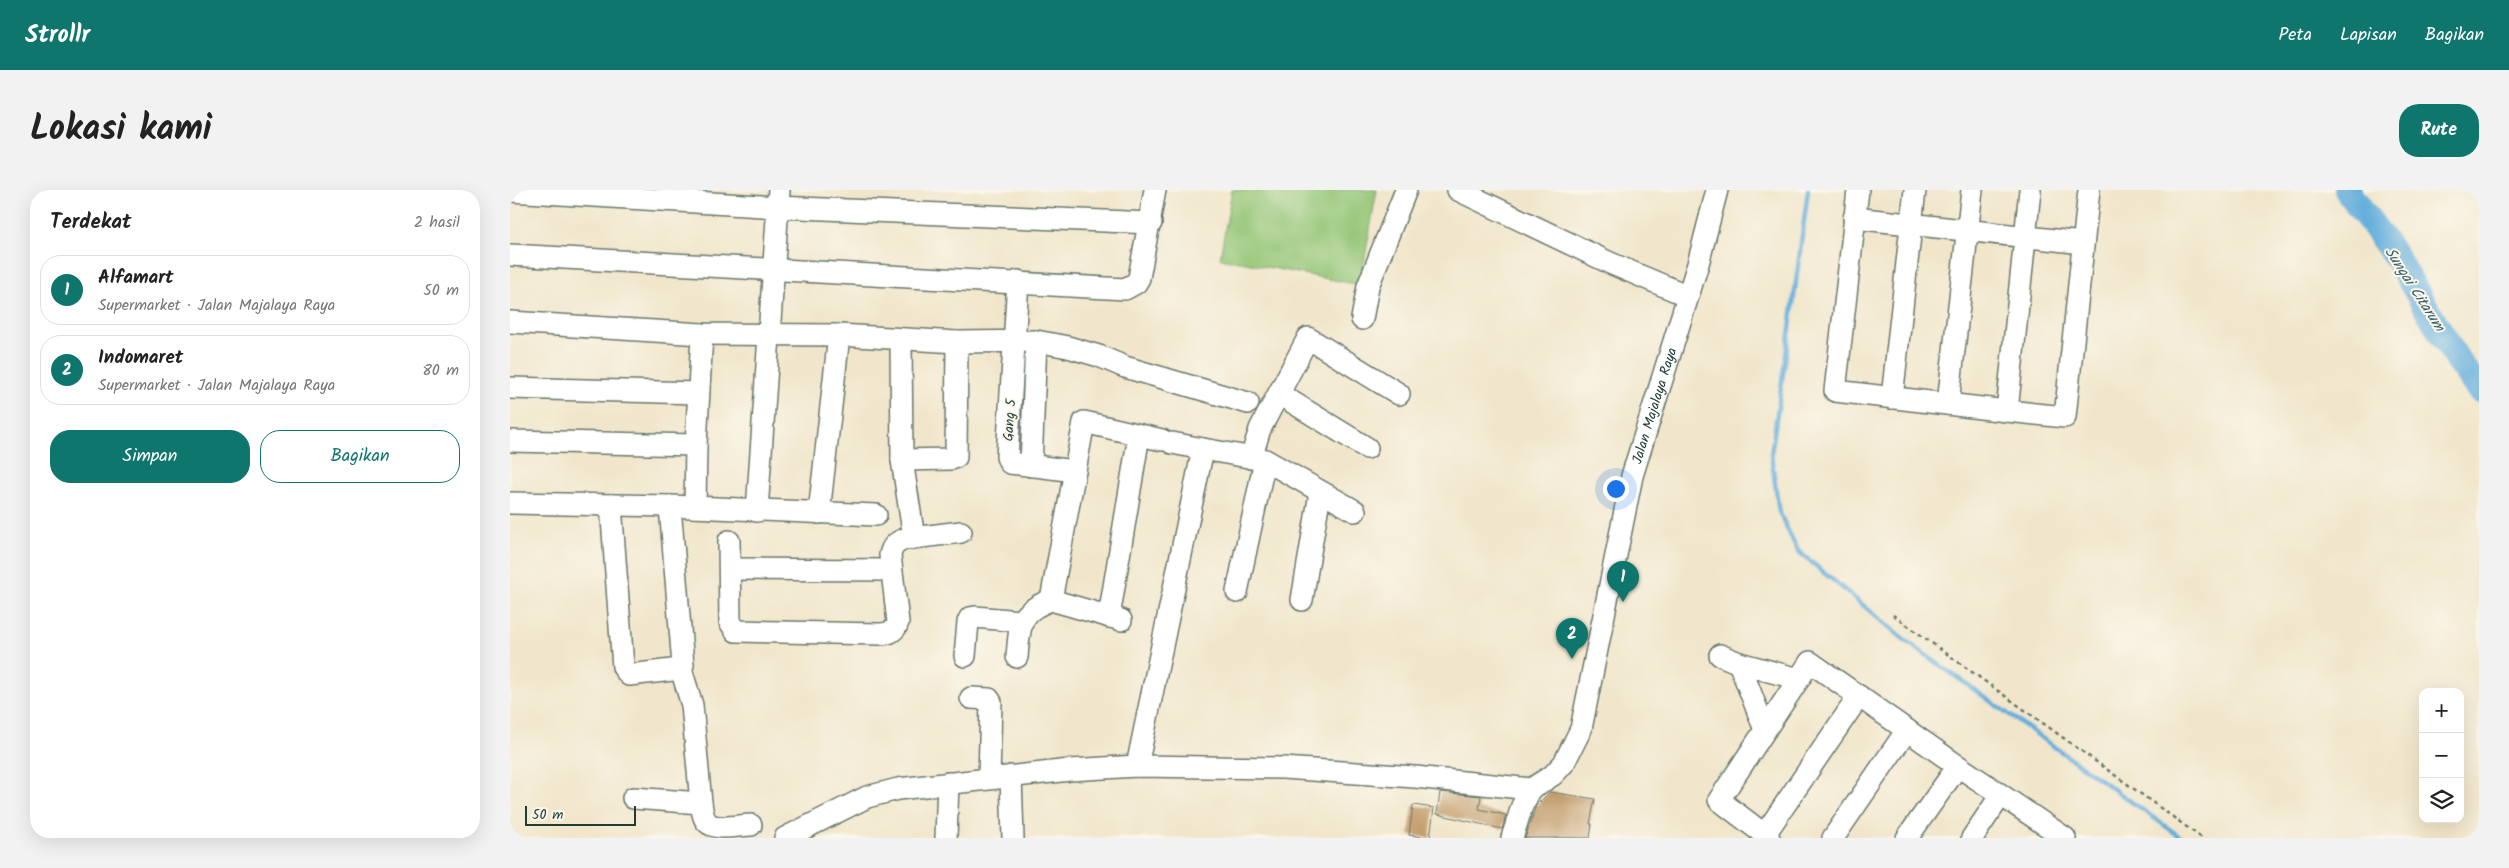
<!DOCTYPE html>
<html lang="id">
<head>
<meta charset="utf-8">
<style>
  body { margin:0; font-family:Kalam,sans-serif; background:#f2f2f2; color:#222 }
  .controls { position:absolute; right:15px; bottom:15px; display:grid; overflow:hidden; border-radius:10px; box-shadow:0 5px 20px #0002 }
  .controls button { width:45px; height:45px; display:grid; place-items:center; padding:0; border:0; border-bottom:1px solid #e0e0e0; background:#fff; color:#222; font:25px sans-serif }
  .scale { position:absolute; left:15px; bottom:12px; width:111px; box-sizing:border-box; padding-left:5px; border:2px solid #1f3d34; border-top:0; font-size:14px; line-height:18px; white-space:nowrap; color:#1f3d34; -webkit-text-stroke:4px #fbf7ec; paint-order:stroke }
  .you { position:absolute; left:1105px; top:298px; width:18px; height:18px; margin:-12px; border:4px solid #fff; border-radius:50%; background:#1a73e8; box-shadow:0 0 0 8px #1a73e833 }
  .badge { display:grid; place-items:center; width:32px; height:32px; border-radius:50%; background:#0f766e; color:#fff; font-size:16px; font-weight:700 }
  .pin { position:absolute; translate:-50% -41px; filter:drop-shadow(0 1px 2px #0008) }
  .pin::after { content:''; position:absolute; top:26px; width:18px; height:15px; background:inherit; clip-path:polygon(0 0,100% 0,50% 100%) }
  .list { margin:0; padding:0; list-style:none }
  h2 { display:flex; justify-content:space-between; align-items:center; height:65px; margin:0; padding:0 20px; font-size:21px }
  h2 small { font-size:16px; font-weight:400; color:#767676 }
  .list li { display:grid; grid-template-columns:32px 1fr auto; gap:15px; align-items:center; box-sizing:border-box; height:70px; margin:0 10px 10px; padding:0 10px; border:1px solid #e0e0e0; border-radius:20px }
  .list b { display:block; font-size:19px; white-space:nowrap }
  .list p { margin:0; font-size:16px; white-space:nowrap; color:#767676 }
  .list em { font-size:16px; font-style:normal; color:#767676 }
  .actions { display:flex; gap:10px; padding:15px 20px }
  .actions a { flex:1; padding:11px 0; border:1px solid #0f766e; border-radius:20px; text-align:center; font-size:18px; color:#0f766e }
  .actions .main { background:#0f766e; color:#fff }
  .icon { flex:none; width:28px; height:28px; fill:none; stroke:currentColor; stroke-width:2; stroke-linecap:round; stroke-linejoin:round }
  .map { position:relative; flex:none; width:1969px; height:648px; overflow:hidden; border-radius:20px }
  header { display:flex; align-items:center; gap:30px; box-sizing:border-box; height:70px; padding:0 25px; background:#0f766e; color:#fff }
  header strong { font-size:24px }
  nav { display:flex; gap:28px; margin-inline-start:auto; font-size:18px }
  .intro { display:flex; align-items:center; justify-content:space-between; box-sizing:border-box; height:120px; padding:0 30px }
  h1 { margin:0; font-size:35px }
  .button { padding:12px 22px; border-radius:20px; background:#0f766e; color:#fff; font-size:18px; font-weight:700 }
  main { display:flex; gap:30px; padding:0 30px }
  aside { flex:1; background:#fff; border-radius:20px; box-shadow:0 5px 20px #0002 }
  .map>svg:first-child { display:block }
  .green { fill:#93c575; stroke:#598154 }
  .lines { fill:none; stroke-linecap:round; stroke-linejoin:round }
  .stream { stroke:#64aedc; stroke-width:4.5 }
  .river { stroke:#64aedc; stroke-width:26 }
  .building { fill:#c39e6d }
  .minor-casing { stroke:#687869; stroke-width:24 }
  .path { stroke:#687869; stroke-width:2.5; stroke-dasharray:4 4; stroke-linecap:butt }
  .minor { stroke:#fff; stroke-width:21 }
  .labels { text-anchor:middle; stroke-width:4; stroke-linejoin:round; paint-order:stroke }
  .street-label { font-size:14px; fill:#1f3d34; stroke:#fbf7ec }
  .water-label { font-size:15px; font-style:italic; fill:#345f66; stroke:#fbf7ec }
</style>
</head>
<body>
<header>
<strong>Strollr</strong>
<nav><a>Peta</a><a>Lapisan</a><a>Bagikan</a></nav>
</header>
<div class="intro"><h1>Lokasi kami</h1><a class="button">Rute</a></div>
<main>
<aside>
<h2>Terdekat<small>2 hasil</small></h2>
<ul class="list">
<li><span class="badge">1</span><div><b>Alfamart</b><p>Supermarket · Jalan Majalaya Raya</p></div><em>50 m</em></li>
<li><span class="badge">2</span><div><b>Indomaret</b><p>Supermarket · Jalan Majalaya Raya</p></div><em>80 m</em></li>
</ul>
<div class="actions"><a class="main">Simpan</a><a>Bagikan</a></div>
</aside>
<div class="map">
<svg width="1969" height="648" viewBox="0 0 1969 648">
  <rect width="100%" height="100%" fill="#fbf7ec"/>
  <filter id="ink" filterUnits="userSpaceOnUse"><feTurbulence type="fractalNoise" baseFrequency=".02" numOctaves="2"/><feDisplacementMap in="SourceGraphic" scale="10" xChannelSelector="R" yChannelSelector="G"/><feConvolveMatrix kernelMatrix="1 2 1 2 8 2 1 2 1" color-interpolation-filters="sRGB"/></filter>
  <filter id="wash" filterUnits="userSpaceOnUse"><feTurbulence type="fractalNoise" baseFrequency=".0096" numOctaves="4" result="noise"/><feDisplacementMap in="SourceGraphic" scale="20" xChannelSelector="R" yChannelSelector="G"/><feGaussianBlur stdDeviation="1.12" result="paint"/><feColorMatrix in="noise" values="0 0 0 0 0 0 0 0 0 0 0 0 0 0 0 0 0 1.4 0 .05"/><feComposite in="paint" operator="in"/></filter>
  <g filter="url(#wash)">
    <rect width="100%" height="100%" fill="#f1e6cb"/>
    <path class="green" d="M722,0H867L850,95L710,68Z"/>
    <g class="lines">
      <path class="stream" d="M1298,0L1280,138L1261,264L1269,322L1288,361L1396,451L1672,648"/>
      <path class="river" d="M1837,0L1886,67L1948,171L1969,200"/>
    </g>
    <g id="blocks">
      <g class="building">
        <path d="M930,602L971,606L969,619L996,625L992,639L927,624Z"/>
        <path d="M1040,602L1085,609L1080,634H1082L1080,648H1015L1026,616Z"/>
        <path d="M903,615L924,618L920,648L899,645Z"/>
      </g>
    </g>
  </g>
  <g filter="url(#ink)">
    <use href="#blocks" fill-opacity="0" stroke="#687869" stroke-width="1"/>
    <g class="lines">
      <defs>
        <g id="minor">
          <path d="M948,0L1100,73L1178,106"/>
          <path d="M1348,0L1325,201L1497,221"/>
          <path d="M1520,0L1497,221L1555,227L1579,0"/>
          <path d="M0,1L267,17L641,33"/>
          <path d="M1344,28L1573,53"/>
          <path d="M0,65L615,99L626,93L629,88L645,0"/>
          <path d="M508,91L497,267L500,273L565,281"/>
          <path d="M852,129L858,96L896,0"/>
          <path d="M0,132L192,144L329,145L447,152L526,151L558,157L589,166L615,177L738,213"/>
          <path d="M391,151L392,270L441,269L446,267L447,152"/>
          <path d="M0,198L188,203"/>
          <path d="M769,204L857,258"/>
          <path d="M1382,208L1405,0"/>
          <path d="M1438,214L1462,0"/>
          <path d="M0,251L186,255"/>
          <path d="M662,253L693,259"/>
          <path d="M741,268L750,239L798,148L889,204"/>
          <path d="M392,270L404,348"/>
          <path d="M755,270L845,321"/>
          <path d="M521,276L526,151"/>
          <path d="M0,313L160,316L366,325"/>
          <path d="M101,315L113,477L119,485L171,479L173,475L160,316"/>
          <path d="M185,317L186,255L192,144"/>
          <path d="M247,321L269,0"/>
          <path d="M309,323L329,145"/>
          <path d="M219,351L220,432L226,441L370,444C379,444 386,441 388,432L380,365C382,356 386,352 395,349L451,342"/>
          <path d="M220,379L381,380"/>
          <path d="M541,410L574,232L652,250"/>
          <path d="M792,410L810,303"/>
          <path d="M599,427L629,245"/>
          <path d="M1210,465L1229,473"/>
          <path d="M455,466L458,432L460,428L465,427L510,431"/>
          <path d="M507,467C510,435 508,422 541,410L611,430"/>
          <path d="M171,479L182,515L191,613"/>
          <path d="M461,508L479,509L481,512L479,588"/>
          <path d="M1255,540L1229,473L1289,489"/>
          <path d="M627,576L693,259L755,270L727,402"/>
          <path d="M501,586L503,648"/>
          <path d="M123,608L191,613C192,619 193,628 197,632C205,641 230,635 241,635"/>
          <path d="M1255,644L1349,506"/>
          <path d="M275,648L357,607L388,599L560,580L627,576L773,578L905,587L1021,599"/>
          <path d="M436,648L438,593"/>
          <path id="s1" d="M1002,648L1012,616L1021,599L1043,585L1054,573L1071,539L1122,286L1188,74L1207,0"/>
          <path d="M1259,648L1209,610L1300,472L1448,576"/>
          <path d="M1323,648L1397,540"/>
          <path d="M1397,648L1448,576L1555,648"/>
          <path d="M1462,648L1491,605"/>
        </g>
      </defs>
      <use href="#minor" class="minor-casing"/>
      <path class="path" d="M1383,425L1692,648"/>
      <use href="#minor" class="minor"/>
    </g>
  </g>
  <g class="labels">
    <g class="street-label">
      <text dy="5" stroke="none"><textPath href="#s1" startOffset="465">Jalan Majalaya Raya</textPath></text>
      <text transform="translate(499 230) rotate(-86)" y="5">Gang 5</text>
    </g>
    <g class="water-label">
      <text transform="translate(1905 99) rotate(57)" y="5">Sungai Citarum</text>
    </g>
  </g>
</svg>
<div class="controls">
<button>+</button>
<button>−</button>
<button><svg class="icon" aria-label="layers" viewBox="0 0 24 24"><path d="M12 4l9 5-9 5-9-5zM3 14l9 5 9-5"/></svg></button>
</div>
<div class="scale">50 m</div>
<div class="you"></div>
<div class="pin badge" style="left:1113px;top:412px">1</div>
<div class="pin badge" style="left:1062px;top:469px">2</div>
</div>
</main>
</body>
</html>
